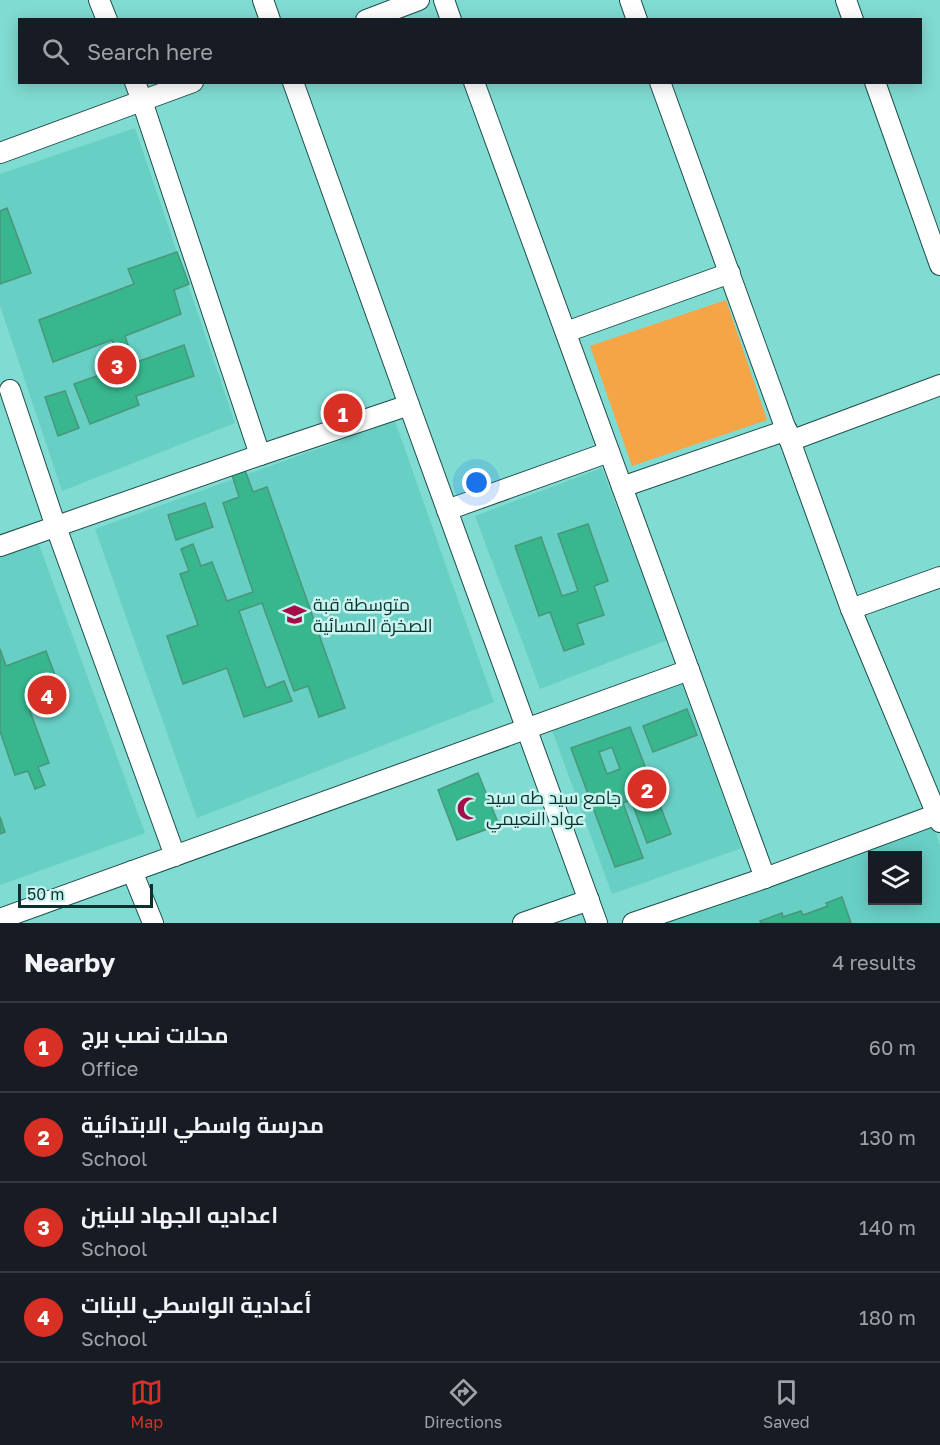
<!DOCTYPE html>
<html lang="en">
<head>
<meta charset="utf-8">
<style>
  body { margin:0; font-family:"Golos Text",Cairo,sans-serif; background:#242831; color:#f1f3f6 }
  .controls { position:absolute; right:18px; bottom:18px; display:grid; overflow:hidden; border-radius:0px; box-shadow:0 3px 15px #0003 }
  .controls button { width:54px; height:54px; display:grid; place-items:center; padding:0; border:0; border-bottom:2px solid #363941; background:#171b24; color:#f1f3f6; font:30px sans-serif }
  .scale { position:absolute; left:18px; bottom:15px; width:135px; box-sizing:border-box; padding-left:6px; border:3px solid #0a332f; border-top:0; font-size:16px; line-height:21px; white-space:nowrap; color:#0a332f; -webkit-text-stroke:4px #c8f3ee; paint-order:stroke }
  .you { position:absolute; left:477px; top:483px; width:21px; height:21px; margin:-15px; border:4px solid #fff; border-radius:50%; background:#1a73e8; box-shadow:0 0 0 9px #1a73e833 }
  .badge { display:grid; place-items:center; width:39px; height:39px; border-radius:50%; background:#d93025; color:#fff; font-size:20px; font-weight:700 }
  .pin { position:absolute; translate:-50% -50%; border:3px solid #fff; box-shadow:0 2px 6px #0006 }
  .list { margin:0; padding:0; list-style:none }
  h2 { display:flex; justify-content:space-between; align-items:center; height:78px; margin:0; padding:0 24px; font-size:26px }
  h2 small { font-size:20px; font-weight:400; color:#9ea1a6 }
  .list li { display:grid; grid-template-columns:39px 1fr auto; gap:18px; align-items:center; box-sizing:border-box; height:90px; padding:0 24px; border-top:2px solid #363941 }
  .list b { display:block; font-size:22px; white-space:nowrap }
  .list p { margin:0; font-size:20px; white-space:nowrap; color:#9ea1a6 }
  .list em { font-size:20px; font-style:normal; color:#9ea1a6 }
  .icon { flex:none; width:33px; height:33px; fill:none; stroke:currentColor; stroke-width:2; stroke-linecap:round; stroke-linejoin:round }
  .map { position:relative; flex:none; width:940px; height:923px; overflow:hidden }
  .search { position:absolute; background:#171b24; box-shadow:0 3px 15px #0003; left:18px; right:18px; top:18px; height:66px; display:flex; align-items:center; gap:15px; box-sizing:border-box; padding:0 21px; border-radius:0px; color:#9ea1a6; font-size:22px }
  .sheet { height:438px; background:#171b24 }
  nav { display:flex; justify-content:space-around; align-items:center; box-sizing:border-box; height:84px; border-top:2px solid #363941; background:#171b24; font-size:16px; color:#9ea1a6 }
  nav a { display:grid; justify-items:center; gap:3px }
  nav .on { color:#d93025 }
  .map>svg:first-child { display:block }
  .built { fill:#68cfc5; fill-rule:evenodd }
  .green { fill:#f5a545 }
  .building { fill:#38b78e; stroke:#49967a; stroke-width:1.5; fill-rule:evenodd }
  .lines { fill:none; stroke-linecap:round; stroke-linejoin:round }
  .street-casing { stroke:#1e4f4a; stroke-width:22 }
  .street { stroke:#fff; stroke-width:20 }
  .labels { text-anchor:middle; stroke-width:5; stroke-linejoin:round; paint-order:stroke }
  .poi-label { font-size:18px; fill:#0a332f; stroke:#c8f3ee; text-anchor:start }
</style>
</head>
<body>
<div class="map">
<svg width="940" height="923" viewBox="0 0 940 923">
  <rect width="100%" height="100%" fill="#80dbd2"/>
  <g class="built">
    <path d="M135,128L235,423L62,491L0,306V174Z"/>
    <path d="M395,421L494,702L197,818L95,529Z"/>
    <path d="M602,468L667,640L540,689L475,516Z"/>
    <path d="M38,542L145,833L0,885V557Z"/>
    <path d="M680,679L742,848L612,894L552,730Z"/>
    <path d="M933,824L940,845V923H661ZM872,856H918V900H872Z"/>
  </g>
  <path class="green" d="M726,300L767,420L632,466L590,346Z"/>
  <g class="building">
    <path d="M7,208L31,273L0,284V211Z"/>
    <path d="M177,252L189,284L174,290L181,314L125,336L134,363L184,345L194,376L136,396L139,405L90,424L74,384L122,367L112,340L53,362L39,320L134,284L128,269Z"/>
    <path d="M65,391L79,428L58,436L45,397Z"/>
    <path d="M245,470L253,492L267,487L345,708L319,717L308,686L294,691L262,603L239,611L266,688L284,681L292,701L244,717L227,668L183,684L167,636L198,625L180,574L189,571L181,549L193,544L201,566L212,562L227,601L253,592L223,503L239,497L232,475Z"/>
    <path d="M205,503L213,527L176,540L168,515Z"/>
    <path d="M588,524L608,581L594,586L604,615L577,624L584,644L564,651L550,612L539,616L515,546L541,537L562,596L578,591L558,534Z"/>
    <path d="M0,649L6,666L46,651L64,699L30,711L49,763L38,767L45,785L35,789L28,771L15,775L0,731Z"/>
    <path d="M687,709L697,735L653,752L643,726Z"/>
    <path d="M630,727L671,834L647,843L631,800L623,803L643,858L615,867L571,748ZM612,747L620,769L607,774L599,752Z"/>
    <path d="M478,773L499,825L457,840L438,790Z"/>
    <path d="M0,817L5,832L0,834Z"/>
    <path d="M842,897L851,923H761L760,921L782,913L783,917L801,911L803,915L828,906L826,903Z"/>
  </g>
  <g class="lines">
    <defs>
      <g id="street">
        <path d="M99,0L107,20"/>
        <path d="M263,0L270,20"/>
        <path d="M444,0L451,20"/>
        <path d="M630,0L637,20"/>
        <path d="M846,0L853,20"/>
        <path d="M366,20L419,0"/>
        <path d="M135,82L142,101L260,455"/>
        <path d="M293,82L409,405L597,923"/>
        <path d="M474,82L765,878"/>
        <path d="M660,82L851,609L940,822"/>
        <path d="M875,82L940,265"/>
        <path d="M0,153L193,82"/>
        <path d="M566,332L730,273"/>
        <path d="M10,390L56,527L175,856"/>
        <path d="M790,441L940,385"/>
        <path d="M622,487L787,430"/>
        <path d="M447,510L609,452"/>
        <path d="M0,546L260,455L409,405"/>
        <path d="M851,609L940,577"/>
        <path d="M132,871L153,923"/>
        <path d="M0,919L689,670"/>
        <path d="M523,923L589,900"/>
        <path d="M633,923L765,878L940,813"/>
      </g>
    </defs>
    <use href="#street" class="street-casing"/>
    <use href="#street" class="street"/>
  </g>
  <defs>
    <symbol id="school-bare" viewBox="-9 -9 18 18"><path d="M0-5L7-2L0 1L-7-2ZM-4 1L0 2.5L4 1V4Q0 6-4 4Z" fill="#a40d47" stroke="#c8f3ee" stroke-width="2.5" paint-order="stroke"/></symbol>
    <symbol id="mosque-bare" viewBox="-9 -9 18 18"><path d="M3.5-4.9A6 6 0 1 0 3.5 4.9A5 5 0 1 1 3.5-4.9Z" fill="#a40d47" stroke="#c8f3ee" stroke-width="2.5" paint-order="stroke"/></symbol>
  </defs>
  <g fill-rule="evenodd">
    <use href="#school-bare" x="278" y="598" width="33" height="33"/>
    <use href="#mosque-bare" x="452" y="792" width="33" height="33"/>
  </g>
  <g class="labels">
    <g class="poi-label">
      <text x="313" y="611">متوسطة قبة<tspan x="313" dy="21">الصخرة المسائية</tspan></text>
      <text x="486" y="804">جامع سيد طه سيد<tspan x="486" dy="21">عواد النعيمي</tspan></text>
    </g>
  </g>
</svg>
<div class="controls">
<button><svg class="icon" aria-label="layers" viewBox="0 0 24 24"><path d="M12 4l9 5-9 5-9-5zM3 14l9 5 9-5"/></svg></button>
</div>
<div class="scale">50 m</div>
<div class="you"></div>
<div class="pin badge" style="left:343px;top:413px">1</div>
<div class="pin badge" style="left:647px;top:789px">2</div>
<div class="pin badge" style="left:117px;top:365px">3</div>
<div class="pin badge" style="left:47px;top:695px">4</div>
<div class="search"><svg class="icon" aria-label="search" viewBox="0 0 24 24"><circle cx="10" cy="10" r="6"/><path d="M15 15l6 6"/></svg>Search here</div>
</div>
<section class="sheet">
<h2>Nearby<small>4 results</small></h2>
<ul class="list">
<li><span class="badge">1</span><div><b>محلات نصب برج</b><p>Office</p></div><em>60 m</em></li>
<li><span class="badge">2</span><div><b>مدرسة واسطي الابتدائية</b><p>School</p></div><em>130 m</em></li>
<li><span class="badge">3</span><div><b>اعداديه الجهاد للبنين</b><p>School</p></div><em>140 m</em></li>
<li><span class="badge">4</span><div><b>أعدادية الواسطي للبنات</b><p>School</p></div><em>180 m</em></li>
</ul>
</section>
<nav>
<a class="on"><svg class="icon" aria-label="map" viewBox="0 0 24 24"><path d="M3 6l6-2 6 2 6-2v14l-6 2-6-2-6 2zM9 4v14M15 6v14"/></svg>Map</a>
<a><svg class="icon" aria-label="directions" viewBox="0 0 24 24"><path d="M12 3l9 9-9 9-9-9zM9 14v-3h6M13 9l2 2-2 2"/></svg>Directions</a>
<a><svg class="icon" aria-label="saved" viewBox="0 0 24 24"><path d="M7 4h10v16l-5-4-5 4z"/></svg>Saved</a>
</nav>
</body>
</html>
